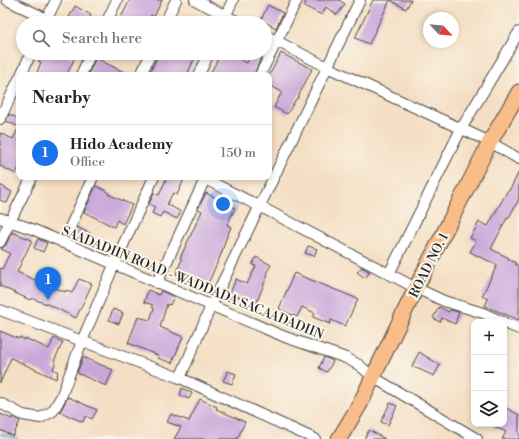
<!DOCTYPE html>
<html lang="en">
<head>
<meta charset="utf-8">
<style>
  body { margin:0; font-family:"Libre Bodoni",serif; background:#f6f6f6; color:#222 }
  .controls { position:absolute; right:12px; bottom:12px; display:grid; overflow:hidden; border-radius:8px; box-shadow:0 2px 6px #0003 }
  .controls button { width:36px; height:36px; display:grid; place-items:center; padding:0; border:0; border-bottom:1px solid #e0e0e0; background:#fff; color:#222; font:20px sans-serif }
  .compass { position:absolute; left:423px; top:12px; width:36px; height:36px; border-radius:50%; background:#fff; box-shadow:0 2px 6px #0003; rotate:116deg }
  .you { position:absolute; left:223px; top:204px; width:14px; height:14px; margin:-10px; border:3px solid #fff; border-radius:50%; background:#1a73e8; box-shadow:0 0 0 6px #1a73e833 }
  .badge { display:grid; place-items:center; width:26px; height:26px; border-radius:50%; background:#1a73e8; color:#fff; font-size:13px; font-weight:700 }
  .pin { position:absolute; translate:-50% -33px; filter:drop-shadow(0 1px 2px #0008) }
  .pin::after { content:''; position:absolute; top:21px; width:14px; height:12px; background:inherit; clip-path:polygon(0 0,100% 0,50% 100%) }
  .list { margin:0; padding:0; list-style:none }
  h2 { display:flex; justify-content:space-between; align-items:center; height:52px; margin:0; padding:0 16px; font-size:17px }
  h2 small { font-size:13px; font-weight:400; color:#767676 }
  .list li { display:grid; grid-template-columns:26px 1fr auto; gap:12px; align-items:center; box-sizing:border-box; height:56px; padding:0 16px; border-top:1px solid #e0e0e0 }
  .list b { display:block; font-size:15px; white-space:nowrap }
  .list p { margin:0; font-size:13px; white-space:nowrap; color:#767676 }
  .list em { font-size:13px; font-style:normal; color:#767676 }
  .icon { flex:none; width:22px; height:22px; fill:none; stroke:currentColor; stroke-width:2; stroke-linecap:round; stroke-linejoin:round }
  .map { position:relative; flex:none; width:519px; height:439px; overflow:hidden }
  .search { position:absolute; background:#fff; box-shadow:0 2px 6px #0003; left:16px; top:16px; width:256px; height:44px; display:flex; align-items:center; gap:10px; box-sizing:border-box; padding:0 14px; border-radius:22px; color:#767676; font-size:15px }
  .panel { position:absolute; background:#fff; box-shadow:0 2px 6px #0003; left:16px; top:72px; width:256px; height:108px; border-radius:8px }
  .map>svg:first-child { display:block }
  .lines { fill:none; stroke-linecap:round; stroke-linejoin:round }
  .stream { stroke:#5dabd7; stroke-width:2.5 }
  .building { fill:#caa7da }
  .minor-casing { stroke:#494642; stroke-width:12 }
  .highway-casing { stroke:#494642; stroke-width:17 }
  .minor { stroke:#fff; stroke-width:10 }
  .highway { stroke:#f8bd89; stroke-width:15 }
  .labels { text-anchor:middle; stroke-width:4; stroke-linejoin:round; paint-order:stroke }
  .street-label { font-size:13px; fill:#2b2b2b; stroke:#fbf7ec }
</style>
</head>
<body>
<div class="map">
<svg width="519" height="439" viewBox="0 0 519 439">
  <rect width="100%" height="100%" fill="#fbf7ec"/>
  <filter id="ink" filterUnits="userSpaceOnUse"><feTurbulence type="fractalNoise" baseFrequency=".025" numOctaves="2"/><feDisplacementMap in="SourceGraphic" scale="8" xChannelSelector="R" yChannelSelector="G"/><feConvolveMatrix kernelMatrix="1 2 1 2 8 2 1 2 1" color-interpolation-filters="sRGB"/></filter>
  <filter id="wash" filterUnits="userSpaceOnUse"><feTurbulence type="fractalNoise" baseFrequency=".012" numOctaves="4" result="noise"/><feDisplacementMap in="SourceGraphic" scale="16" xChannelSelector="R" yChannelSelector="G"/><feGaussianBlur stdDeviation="0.9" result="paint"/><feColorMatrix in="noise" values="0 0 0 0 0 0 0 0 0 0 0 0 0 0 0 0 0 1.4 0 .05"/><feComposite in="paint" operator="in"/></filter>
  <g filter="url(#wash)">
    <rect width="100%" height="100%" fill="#f4dfc4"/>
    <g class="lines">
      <path class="stream" d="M0,434L18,439"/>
    </g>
    <g id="blocks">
      <g class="building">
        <path d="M130,0H162L154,17L151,15L147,23H118Z"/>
        <path d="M307,0H339L345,4L337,15L326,7L322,15L304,6Z"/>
        <path d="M373,0H411L406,9L390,0L369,44L355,38Z"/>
        <path d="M268,5L283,13L276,28L261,20Z"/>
        <path d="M75,6L91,15L87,23H66Z"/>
        <path d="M41,53H59L74,59L67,75H36L41,62L37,60Z"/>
        <path d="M159,53H172L178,56L180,53H188L195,57L187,75H149Z"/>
        <path d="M221,53H228L247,63L251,56L254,57L256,53H263L254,75H216L211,72Z"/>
        <path d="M281,53L312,69L297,99H296L287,114L274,107L282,92L269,85V76Z"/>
        <path d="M96,58L129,75H88Z"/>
        <path d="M9,114L19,119V127L6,121Z"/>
        <path d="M19,127V167L16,174L0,166V133L13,139Z"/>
        <path d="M519,172V199L508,219L507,218L491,249L509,258L508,259L516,263L515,264L519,266V320L485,306L488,299L482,296L497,265L470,252L476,241L470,238L479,222L488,226L508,190L509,191Z"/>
        <path d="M167,177H185L177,195L173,193L167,204L181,212L177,219L163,212L160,217L152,213L155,207L149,204L154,193L159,195Z"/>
        <path d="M0,185L12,192L7,203L0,200Z"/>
        <path d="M96,186L108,192V194L132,205L123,224L117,220L114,227L84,212Z"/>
        <path d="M206,193L235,208L227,225L231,227L225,241L222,252L207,286L176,274L182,259L180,258L202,211L198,209Z"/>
        <path d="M77,227L91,234L87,241L74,235Z"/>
        <path d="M12,232L32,240L17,272L42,283V282L65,292L66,290L72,293L79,279L92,284L76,318L52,306L31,298L30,300L0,286V268L2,269L10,253L1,249L6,245Z"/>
        <path d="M38,239L47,243L43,252L34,248Z"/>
        <path d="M308,246L317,249L314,256L305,253Z"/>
        <path d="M256,257L271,265L266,273L268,274L256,304L230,293L236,279L247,284L256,266L252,265Z"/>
        <path d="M362,267L370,272L365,278L357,272Z"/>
        <path d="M294,273L358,299L345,326L331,320L330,324L313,317L315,313L302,307L297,317L279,309Z"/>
        <path d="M148,290L159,295L161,291L174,297L170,305L167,304L160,327L183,337L172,363L158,358L159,356L128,343L138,317L150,320L154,308L152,307L153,305L144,302Z"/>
        <path d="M439,307L449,312L450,310L459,312L455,324L442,318L440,322L433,318Z"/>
        <path d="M113,309L123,313L119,324L109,320Z"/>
        <path d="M0,331L19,339L20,337L25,340V338L49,349L54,338L63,342L54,361L56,362L53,369L58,372L56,379L11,358L0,383Z"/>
        <path d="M419,352L440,365L434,376L412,366Z"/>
        <path d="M83,357L113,370L106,386L77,373Z"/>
        <path d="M324,357L333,361L327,372L319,368Z"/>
        <path d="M228,371L236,374L232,384L223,381Z"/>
        <path d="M182,388L192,393L189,399L180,395Z"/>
        <path d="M68,397L97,410L92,419L86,416L83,422L60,412Z"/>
        <path d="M200,399L217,407L216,409L245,422L237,439H174L181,427L167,422L171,414L189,421Z"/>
        <path d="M390,403L397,406L388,425L381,422Z"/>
        <path d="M504,407L519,415V439H502L506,432L489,424H504Z"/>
        <path d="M0,414L12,419V417L20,421L13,436L0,430Z"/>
        <path d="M369,430L385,439H364Z"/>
      </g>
    </g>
  </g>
  <g filter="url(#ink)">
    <use href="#blocks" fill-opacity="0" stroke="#494642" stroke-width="1"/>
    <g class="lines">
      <defs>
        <g id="minor">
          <path d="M7,0L47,19"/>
          <path d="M195,0L240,23"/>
          <path d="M45,23L56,0"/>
          <path d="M106,23L117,0"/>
          <path d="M165,23L176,0"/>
          <path d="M222,23L233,0"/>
          <path d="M265,35L327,67L490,142L519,159"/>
          <path d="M21,75L31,53"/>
          <path d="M81,75L91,53"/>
          <path d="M141,75L151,53"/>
          <path d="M199,75L209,53"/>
          <path d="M260,75L297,0"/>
          <path d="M0,119L19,79"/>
          <path d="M201,177L259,206L416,288L444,301L483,313L503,322"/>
          <path d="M0,218L32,229L285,337L346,358L359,365L373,377L477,439"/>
          <path d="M0,242L32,177"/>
          <path d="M63,243L93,177"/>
          <path d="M389,274L461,129L519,32"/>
          <path d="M157,283L205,179"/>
          <path d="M0,310L180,378L315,439"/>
          <path d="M504,323L519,329"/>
          <path d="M180,378L211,306L360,0"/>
          <path d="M0,403L23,415L40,418L53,411L61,397L82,341L114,265L154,177"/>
        </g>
        <path id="highway" d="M339,439L360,404L416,288L490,142L519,92"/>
      </defs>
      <use href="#minor" class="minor-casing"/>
      <use href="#highway" class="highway-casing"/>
      <use href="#minor" class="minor"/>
      <use href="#highway" class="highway"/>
    </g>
  </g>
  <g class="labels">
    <g class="street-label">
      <text transform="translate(428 265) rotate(-63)" y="5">ROAD NO. 1</text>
      <text transform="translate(193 282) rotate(22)" y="5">SAADADIIN ROAD - WADDADA SACAADADIIN</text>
    </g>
  </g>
</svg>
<div class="controls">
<button>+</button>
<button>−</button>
<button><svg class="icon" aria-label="layers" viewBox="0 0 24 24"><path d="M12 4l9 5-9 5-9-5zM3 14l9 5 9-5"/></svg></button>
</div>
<svg class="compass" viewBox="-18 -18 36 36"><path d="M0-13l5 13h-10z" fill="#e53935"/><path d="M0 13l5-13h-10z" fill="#767676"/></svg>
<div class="you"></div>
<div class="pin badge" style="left:48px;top:300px">1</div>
<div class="search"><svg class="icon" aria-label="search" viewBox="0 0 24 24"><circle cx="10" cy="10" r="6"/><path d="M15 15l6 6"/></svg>Search here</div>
<section class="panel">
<h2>Nearby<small></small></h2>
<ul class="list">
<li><span class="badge">1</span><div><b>Hido Academy</b><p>Office</p></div><em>150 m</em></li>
</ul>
</section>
</div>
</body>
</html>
